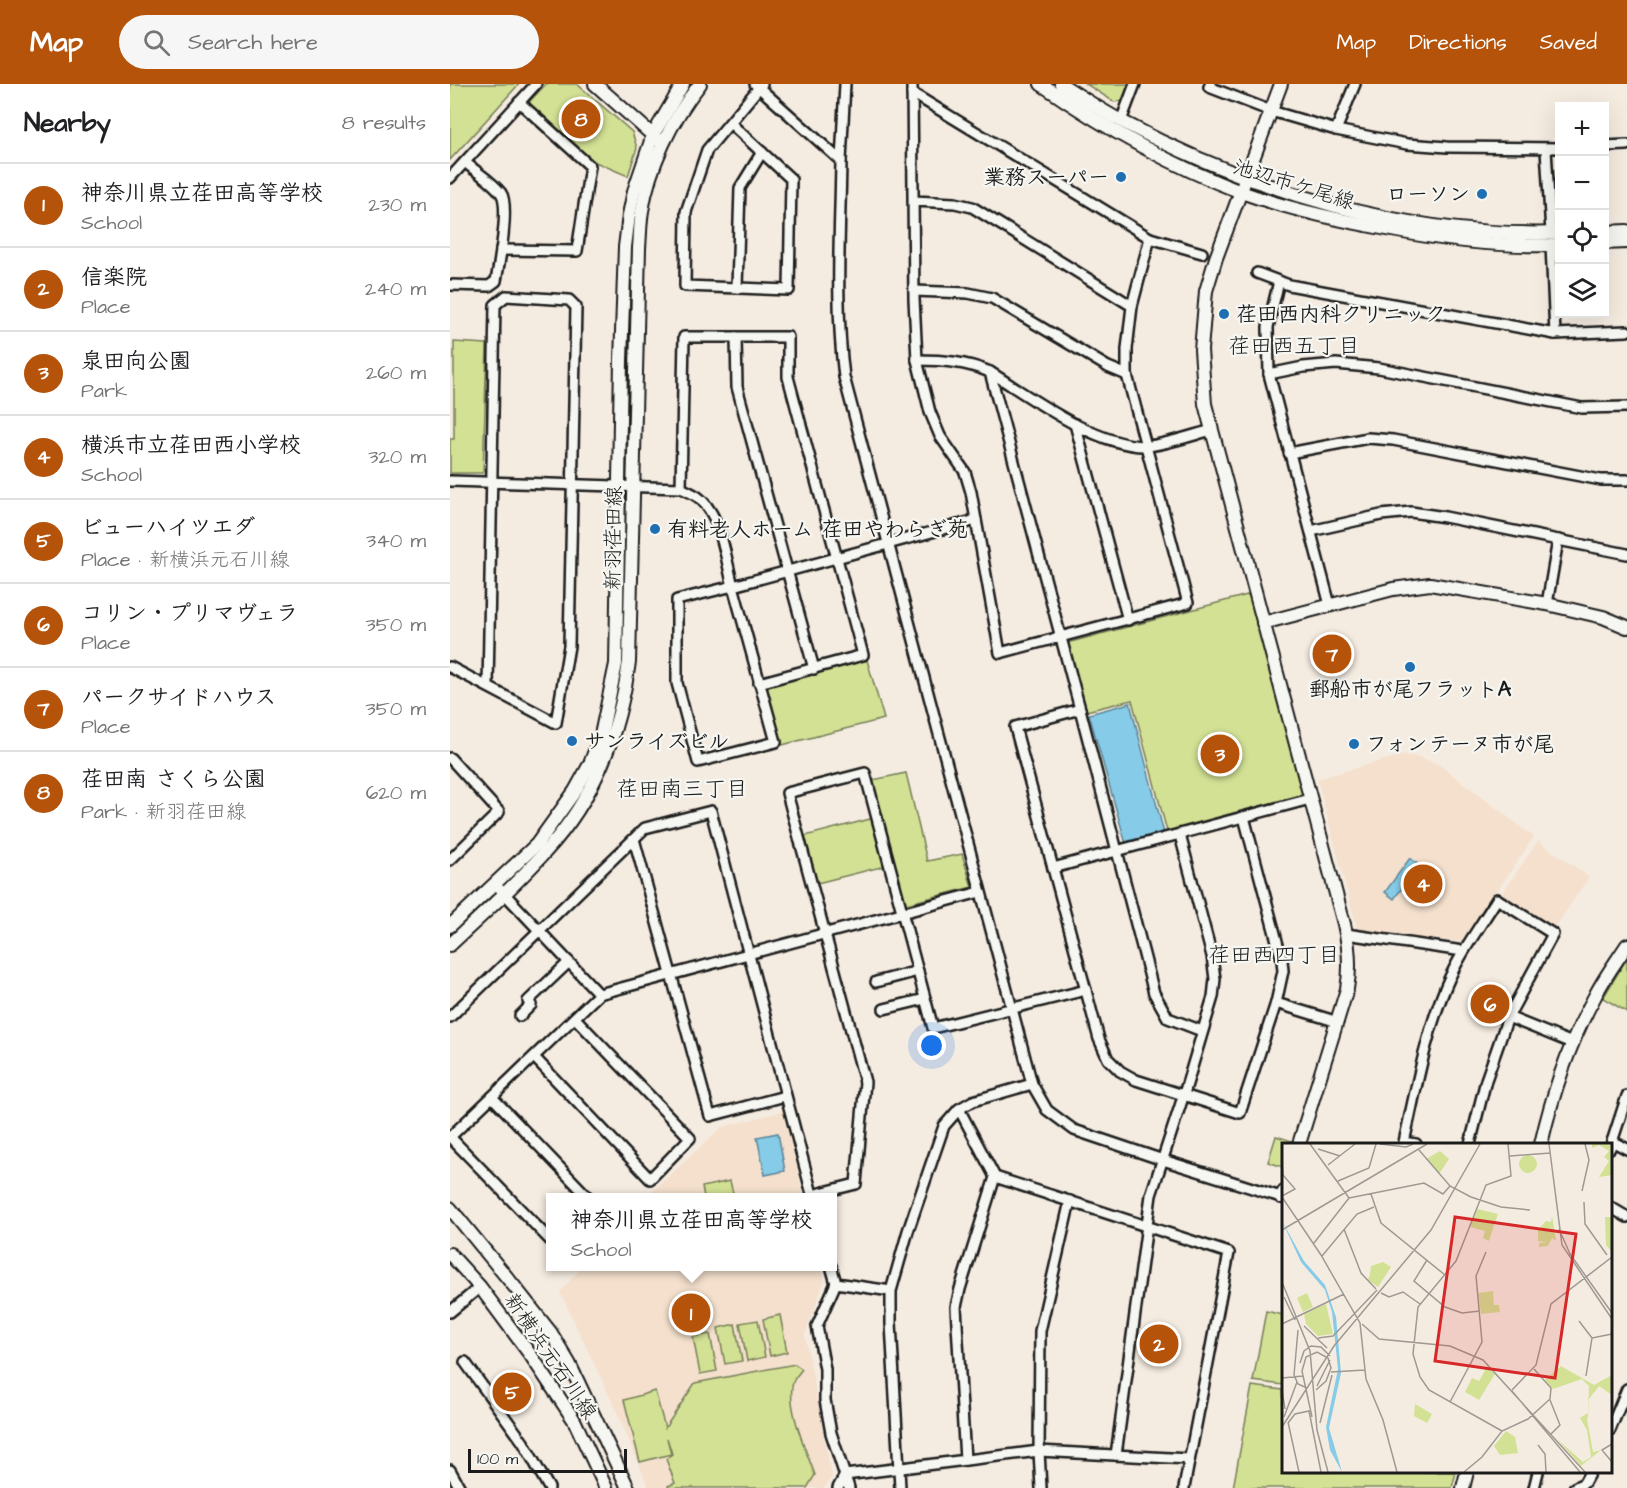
<!DOCTYPE html>
<html lang="en">
<head>
<meta charset="utf-8">
<style>
  body { margin:0; font-family:"Architects Daughter","Klee One",sans-serif; background:#f6f6f6; color:#202124 }
  .controls { position:absolute; right:18px; top:18px; display:grid; overflow:hidden; border-radius:0px; box-shadow:0 6px 24px #0002 }
  .controls button { width:54px; height:54px; display:grid; place-items:center; padding:0; border:0; border-bottom:2px solid #e0e0e0; background:#fff; color:#202124; font:30px sans-serif }
  .scale { position:absolute; left:18px; bottom:15px; width:159px; box-sizing:border-box; padding-left:6px; border:3px solid #1c1c1c; border-top:0; font-size:16px; line-height:21px; white-space:nowrap; color:#1c1c1c; -webkit-text-stroke:4px #f6f6f2; paint-order:stroke }
  .you { position:absolute; left:482px; top:962px; width:21px; height:21px; margin:-15px; border:4px solid #fff; border-radius:50%; background:#1a73e8; box-shadow:0 0 0 9px #1a73e833 }
  .badge { display:grid; place-items:center; width:39px; height:39px; border-radius:50%; background:#b45309; color:#fff; font-size:20px; font-weight:700 }
  .pin { position:absolute; translate:-50% -50%; border:3px solid #fff; box-shadow:0 2px 6px #0006 }
  .popup { position:absolute; left:96px; top:1109px; width:291px; height:78px; box-sizing:border-box; display:grid; place-content:center; border-radius:0px; background:#fff; filter:drop-shadow(0 2px 4px #0005); font-size:20px; white-space:nowrap; color:#757577 }
  .popup b { font-size:22px; color:#202124 }
  .popup::after { content:''; position:absolute; left:50%; top:100%; margin-left:-12px; border:12px solid transparent; border-top-color:#fff }
  .list { margin:0; padding:0; list-style:none }
  h2 { display:flex; justify-content:space-between; align-items:center; height:78px; margin:0; padding:0 24px; font-size:26px }
  h2 small { font-size:20px; font-weight:400; color:#757577 }
  .list li { display:grid; grid-template-columns:39px 1fr auto; gap:18px; align-items:center; box-sizing:border-box; height:84px; padding:0 24px; border-top:2px solid #e0e0e0 }
  .list b { display:block; font-size:22px; white-space:nowrap }
  .list p { margin:0; font-size:20px; white-space:nowrap; color:#757577 }
  .list em { font-size:20px; font-style:normal; color:#757577 }
  .icon { flex:none; width:33px; height:33px; fill:none; stroke:currentColor; stroke-width:2; stroke-linecap:round; stroke-linejoin:round }
  .map { position:relative; flex:none; width:1177px; height:1404px; overflow:hidden }
  header { display:flex; align-items:center; gap:36px; box-sizing:border-box; height:84px; padding:0 30px; background:#b45309; color:#fff }
  header strong { font-size:28px }
  nav { display:flex; gap:33px; margin-inline-start:auto; font-size:21px }
  .search { width:420px; height:54px; background:#f6f6f6; display:flex; align-items:center; gap:15px; box-sizing:border-box; padding:0 21px; border-radius:33px; color:#757577; font-size:22px }
  main { display:flex }
  aside { flex:1; background:#fff }
  .map>svg:first-child { display:block }
  .built { fill:#f4e0cd }
  .green { fill:#d2e194; stroke:#777e58; stroke-width:1.5 }
  .water { fill:#86cbe7; stroke:#5c8596; stroke-width:1.5 }
  .lines { fill:none; stroke-linecap:round; stroke-linejoin:round }
  .minor-casing { stroke:#1c1c1c; stroke-width:14 }
  .tertiary-casing { stroke:#1c1c1c; stroke-width:16 }
  .minor { stroke:#f6f6f2; stroke-width:9 }
  .tertiary { stroke:#f6f6f2; stroke-width:12 }
  .poi-dot { fill:#1f6fb2; stroke:#f6f6f2; stroke-width:2 }
  .labels { text-anchor:middle; stroke-width:4.5; stroke-linejoin:round; paint-order:stroke }
  .poi-label { font-size:21px; font-weight:bold; fill:#1c1c1c; stroke:#f6f6f2; text-anchor:start }
  .street-label { font-size:21px; fill:#1c1c1c; stroke:#f6f6f2 }
  .neighbourhood-label { font-size:22px; fill:#1c1c1c; stroke:#f6f6f2 }
  .inset-road { fill:none; stroke:#9e9992; stroke-width:1.5 }
  .view { fill:#d62828; fill-opacity:0.15; stroke:#d62828; stroke-width:3 }
  .inset-edge { fill:none; stroke:#1c1c1c; stroke-width:3 }
</style>
</head>
<body>
<header>
<strong>Map</strong>
<div class="search"><svg class="icon" aria-label="search" viewBox="0 0 24 24"><circle cx="10" cy="10" r="6"/><path d="M15 15l6 6"/></svg>Search here</div>
<nav><a>Map</a><a>Directions</a><a>Saved</a></nav>
</header>
<main>
<aside>
<h2>Nearby<small>8 results</small></h2>
<ul class="list">
<li><span class="badge">1</span><div><b>神奈川県立荏田高等学校</b><p>School</p></div><em>230 m</em></li>
<li><span class="badge">2</span><div><b>信楽院</b><p>Place</p></div><em>240 m</em></li>
<li><span class="badge">3</span><div><b>泉田向公園</b><p>Park</p></div><em>260 m</em></li>
<li><span class="badge">4</span><div><b>横浜市立荏田西小学校</b><p>School</p></div><em>320 m</em></li>
<li><span class="badge">5</span><div><b>ビューハイツエダ</b><p>Place · 新横浜元石川線</p></div><em>340 m</em></li>
<li><span class="badge">6</span><div><b>コリン・プリマヴェラ</b><p>Place</p></div><em>350 m</em></li>
<li><span class="badge">7</span><div><b>パークサイドハウス</b><p>Place</p></div><em>350 m</em></li>
<li><span class="badge">8</span><div><b>荏田南 さくら公園</b><p>Park · 新羽荏田線</p></div><em>620 m</em></li>
</ul>
</aside>
<div class="map">
<svg width="1177" height="1404" viewBox="0 0 1177 1404">
  <rect width="100%" height="100%" fill="#f5ece1"/>
  <filter id="ink" filterUnits="userSpaceOnUse"><feTurbulence type="fractalNoise" baseFrequency=".0167" numOctaves="2"/><feDisplacementMap in="SourceGraphic" scale="12" xChannelSelector="R" yChannelSelector="G"/><feConvolveMatrix kernelMatrix="1 2 1 2 8 2 1 2 1" color-interpolation-filters="sRGB"/></filter>
  <g filter="url(#ink)">
    <g class="built">
      <path d="M952,671L969,673L990,681L1084,753L1012,858L908,848L867,695Z"/>
      <path d="M1088,757L1139,793L1105,844L1051,811Z"/>
      <path d="M333,1027L354,1113L195,1114L272,1043Z"/>
      <path d="M132,1183H370L375,1196L355,1251L382,1393L374,1404H199L166,1326L110,1208Z"/>
    </g>
    <g class="green">
      <path d="M0,0H69L0,76Z"/>
      <path d="M96,0H127L182,48L187,64L178,92L143,77L80,22V17Z"/>
      <path d="M636,0H679L672,17L664,18Z"/>
      <path d="M4,258L37,260L33,389H0V355H4Z"/>
      <path d="M801,510L855,712L718,751L682,616L636,627L617,559Z"/>
      <path d="M417,576L434,635L332,661L316,602Z"/>
      <path d="M456,689L477,777L512,770L522,803L456,820L423,696Z"/>
      <path d="M424,734L435,782L367,799L355,752Z"/>
      <path d="M1177,874V928L1153,914Z"/>
      <path d="M826,1052L845,1058V1060H834L833,1083L818,1078Z"/>
      <path d="M280,1097L284,1113H254L252,1103Z"/>
      <path d="M816,1227L833,1231V1301L803,1297Z"/>
      <path d="M330,1231L337,1268L320,1272L313,1235Z"/>
      <path d="M308,1236L315,1273L297,1277L290,1239Z"/>
      <path d="M285,1240L292,1277L275,1280L268,1244Z"/>
      <path d="M260,1250L267,1287L250,1290L243,1253Z"/>
      <path d="M345,1280L352,1285C350,1288 346,1292 344,1296C334,1318 357,1369 365,1391L357,1404H219L218,1402L225,1399L216,1375L222,1370L217,1354L221,1370L190,1378L174,1316L205,1307L215,1344L245,1299Z"/>
      <path d="M802,1302L833,1306L834,1388H1006L1002,1404H783Z"/>
    </g>
    <g class="water">
      <path d="M680,619L714,749L676,760L639,630Z"/>
      <path d="M960,774L969,781L944,815L935,808Z"/>
      <path d="M328,1049L335,1087L315,1091L307,1053Z"/>
    </g>
    <g class="lines">
      <defs>
        <g id="minor">
          <path d="M305,0L391,77C390,149 385,221 394,293L582,1000L597,1026L624,1046L713,1076L834,1114"/>
          <path d="M462,0L464,215L467,276L480,328L490,352L515,388L521,408L550,569L738,519L677,291V265L682,222L522,123L505,119L463,117"/>
          <path d="M760,0L759,3L821,27L886,46L957,60L997,63L1110,64"/>
          <path d="M462,9L700,154"/>
          <path d="M671,37L685,0"/>
          <path d="M280,39L341,95L339,206L235,202L236,128L257,66L312,0"/>
          <path d="M886,46L905,0"/>
          <path d="M1154,62L1177,61"/>
          <path d="M1096,65L1101,149"/>
          <path d="M391,77L395,0"/>
          <path d="M0,94L86,0"/>
          <path d="M1101,161L1105,250"/>
          <path d="M51,166L127,167L140,82L69,18"/>
          <path d="M807,189L839,201L1105,250L1177,247"/>
          <path d="M829,197L818,243L819,290L880,521"/>
          <path d="M0,201L39,202L46,197C49,181 60,121 51,109C42,97 26,88 15,78"/>
          <path d="M287,204L290,104L312,68"/>
          <path d="M464,207L518,209L542,214L658,283L677,291"/>
          <path d="M682,222L700,154L752,169"/>
          <path d="M286,253L287,303L364,585"/>
          <path d="M467,276C493,276 516,278 540,288C582,314 644,361 694,362C709,363 746,350 762,346"/>
          <path d="M540,288L630,625"/>
          <path d="M819,290L853,283L886,280L929,284L1132,324L1177,323"/>
          <path d="M625,340L678,536"/>
          <path d="M839,369L918,354L943,356L1151,396H1177"/>
          <path d="M0,397L231,404C237,407 244,410 248,413C271,430 276,476 283,502L526,436"/>
          <path d="M231,404L234,253H338V293L413,571L309,599"/>
          <path d="M861,447L931,431L961,428L995,433L1177,470"/>
          <path d="M283,502L326,658L248,678L227,599V516Z"/>
          <path d="M1097,520L1108,456"/>
          <path d="M0,583L106,639L119,562L126,223L119,216L56,212L45,221L38,603"/>
          <path d="M0,674L49,728L0,776"/>
          <path d="M184,755L260,1032L335,1012"/>
          <path d="M603,784L860,715"/>
          <path d="M50,805L149,910"/>
          <path d="M896,850L1013,867"/>
          <path d="M426,898L468,887"/>
          <path d="M826,919L888,938"/>
          <path d="M434,925L475,915"/>
          <path d="M70,932L81,921L78,917L119,878"/>
          <path d="M0,933L195,744L261,727L363,1114"/>
          <path d="M1058,933L1122,959"/>
          <path d="M752,947L718,934L704,909L630,625L565,643L649,955L658,975L670,987L686,996L790,1029L826,919L833,887L832,876L794,733"/>
          <path d="M84,973L200,1095L240,1054L125,934"/>
          <path d="M42,1013L139,1114"/>
          <path d="M509,1025L523,1017L582,1000"/>
          <path d="M0,1053L149,910L530,808"/>
          <path d="M0,1053L100,1156"/>
          <path d="M1162,1057L1177,1065"/>
          <path d="M966,1060L954,1058C966,1006 975,952 996,902C1009,871 1029,844 1047,815L1103,850L1058,933L1036,996L1020,1060"/>
          <path d="M1160,1064L1177,1012"/>
          <path d="M362,1111L406,1100L415,998L337,709L415,689L483,944L636,906"/>
          <path d="M1160,1123L1177,1133"/>
          <path d="M381,1182L386,1199L441,1207"/>
          <path d="M386,1199L367,1242L375,1285V1316L381,1349L399,1404"/>
          <path d="M0,1228L30,1203"/>
          <path d="M15,1278L73,1358L99,1404"/>
          <path d="M1160,1346L1177,1305"/>
          <path d="M666,1371L701,1111L734,1010L763,913L765,895L762,872L730,751"/>
          <path d="M515,1376L506,1223L510,1205L545,1093"/>
          <path d="M0,1386L10,1404"/>
          <path d="M388,1404L395,1391L589,1367L739,1375"/>
          <path d="M450,1404L441,1239V1207L458,1147L494,1042L509,1025L545,1093L779,1169L734,1404"/>
          <path d="M591,1404L589,1367L590,1247L620,1117"/>
          <path d="M1084,1404L1088,1388"/>
          <path d="M1124,1404L1134,1399L1140,1388"/>
        </g>
        <g id="tertiary">
          <path d="M145,0L207,55"/>
          <path d="M591,0C653,43 720,81 791,108C838,125 888,136 937,145C993,156 1052,163 1110,161"/>
          <path d="M611,0C631,13 652,27 673,38C804,108 960,154 1110,149"/>
          <path d="M831,0L766,174L756,207L751,266L755,320L894,840C899,862 901,883 897,905L849,1060"/>
          <path d="M1154,148L1177,147"/>
          <path d="M1154,159L1177,158"/>
          <path d="M813,539L943,505L980,500L1097,520L1153,533L1177,543"/>
          <path d="M0,842L87,760L125,707L140,680L151,651L166,580L171,276L175,163L179,131L184,107L203,51L233,0"/>
          <path d="M0,861C32,831 66,801 95,768C145,714 169,650 179,578L189,164C190,152 190,139 192,127C199,82 222,35 250,0"/>
          <path d="M1091,1060C1103,1008 1119,959 1145,912C1154,894 1166,878 1177,861"/>
          <path d="M831,1113L834,1108"/>
          <path d="M0,1124L64,1202L101,1249L119,1279L178,1404"/>
          <path d="M0,1170L30,1203L82,1273L124,1336L156,1404"/>
          <path d="M1013,1404L1017,1388"/>
        </g>
      </defs>
      <use href="#minor" class="minor-casing"/>
      <use href="#tertiary" class="tertiary-casing"/>
      <use href="#minor" class="minor"/>
      <use href="#tertiary" class="tertiary"/>
    </g>
  </g>
  <g class="poi-dot">
    <circle cx="671" cy="93" r="6"/>
    <circle cx="1032" cy="110" r="6"/>
    <circle cx="774" cy="230" r="6"/>
    <circle cx="205" cy="445" r="6"/>
    <circle cx="960" cy="583" r="6"/>
    <circle cx="122" cy="657" r="6"/>
    <circle cx="904" cy="660" r="6"/>
  </g>
  <g class="labels">
    <g class="poi-label">
      <text x="659" y="100" text-anchor="end">業務スーパー</text>
      <text x="1020" y="117" text-anchor="end">ローソン</text>
      <text x="786" y="237">荏田西内科クリニック</text>
      <text x="217" y="452">有料老人ホーム 荏田やわらぎ苑</text>
      <text x="960" y="612" text-anchor="middle">郵船市が尾フラットA</text>
      <text x="134" y="664">サンライズビル</text>
      <text x="916" y="667">フォンテーヌ市が尾</text>
    </g>
    <g class="street-label">
      <text transform="translate(844 100) rotate(17)" y="7">池辺市ケ尾線</text>
      <text transform="translate(163 454) rotate(-89)" y="7">新羽荏田線</text>
      <text transform="translate(101 1272) rotate(56)" y="7">新横浜元石川線</text>
    </g>
    <g class="neighbourhood-label">
      <text x="844" y="269">荏田西五丁目</text>
      <text x="232" y="712">荏田南三丁目</text>
      <text x="824" y="878">荏田西四丁目</text>
    </g>
  </g>
  <g transform="translate(832 1059)">
    <rect width="330" height="330" fill="#f5ece1"/>
    <path d="M310,1H330V32L317,34L327,18L322,14L327,8L317,2L310,5ZM158,8L167,16L157,31L144,16ZM237 21a9 9 0 1 1 18 0a9 9 0 1 1-18 0ZM195,66L216,71L207,98L201,95L203,88L188,84ZM270,73L274,98L270,95L266,103L257,104V100L265,99L256,98V87L264,78L269,79ZM323,74H330V109L324,102ZM101,119L109,124L96,144L86,137L88,131L89,123ZM211,148L212,162H217L218,169L199,171L196,150ZM25,150L31,164L21,169L15,155ZM44,161L51,191L36,193L24,181L22,171ZM279,223L312,242L330,232V252L317,243L307,256L306,273L305,276L311,309L319,307L299,323L275,296L301,319L309,314L305,287L298,275L306,270L307,243L300,236L271,246L263,237ZM205,224L213,231L197,257L183,249L190,235L197,238ZM133,261L150,271L145,280L132,273ZM224,288L233,294L236,310L218,312L212,303Z" fill="#d2e194"/>
    <path d="M0,78L22,118L43,142L54,174L59,230L47,285L60,329L48,307L44,284L56,226L50,169L43,147L19,119Z" fill="#86cbe7"/>
    <path class="inset-road" d="M28,1L67,55M98,1L124,4L131,1M267,1L280,102L330,176M36,6L58,13M137,7L168,43L189,54L219,64L248,67M228,13L268,10M0,19L1,32L13,46L0,53M46,22L73,1M56,38L87,25L94,1M300,48L307,17L303,1M89,51L99,80L163,132M0,54L39,112L78,180L84,236L101,277L115,329M67,55L142,40L161,51L168,43M302,59L303,81L325,112M62,86L79,130L94,146M277,86L288,111L330,170M0,87L145,1M32,100L67,55M40,113L75,71L92,64M145,117L132,138L163,164L180,170L198,168M0,139L28,208L35,287L46,329M99,150L107,154L121,149L138,161M2,154L13,177M297,178L310,195L304,233M0,181L62,151M80,181L97,196L168,203L201,217L303,329M22,183L45,205M16,187L12,232L16,241L25,245M36,195L51,193L95,147M310,195L330,191M18,220L22,208L29,203L39,204L48,213M49,229L83,227M0,235L21,233M35,243L48,217M0,247L3,266M230,247L254,222L269,161L330,114M230,248L298,329M268,257L278,282L269,291M168,259L200,199L194,133L204,109M2,274L15,239M30,274L20,228L24,214L35,209L46,215L49,225L44,238L34,247M6,279L17,329M6,280L13,271L27,268L39,329M38,280L50,232M0,284L52,203L149,87L198,1M220,288L147,247L138,234L131,211L136,164L174,118L204,42L229,33L226,1M330,301L320,307L330,319M256,302L263,311L264,329M182,329L200,314L220,288L246,276L268,256L269,245L252,226"/>
    <path class="view" d="M173,74L294,91L273,235L153,218Z"/>
    <rect width="330" height="330" class="inset-edge"/>
  </g>
</svg>
<div class="controls">
<button>+</button>
<button>−</button>
<button><svg class="icon" aria-label="locate" viewBox="0 0 24 24"><circle cx="12" cy="12" r="6"/><path d="M12 2v4M12 18v4M2 12h4M18 12h4"/></svg></button>
<button><svg class="icon" aria-label="layers" viewBox="0 0 24 24"><path d="M12 4l9 5-9 5-9-5zM3 14l9 5 9-5"/></svg></button>
</div>
<div class="scale">100 m</div>
<div class="you"></div>
<div class="pin badge" style="left:241px;top:1229px">1</div>
<div class="popup"><b>神奈川県立荏田高等学校</b>School</div>
<div class="pin badge" style="left:709px;top:1260px">2</div>
<div class="pin badge" style="left:770px;top:670px">3</div>
<div class="pin badge" style="left:973px;top:800px">4</div>
<div class="pin badge" style="left:62px;top:1308px">5</div>
<div class="pin badge" style="left:1040px;top:920px">6</div>
<div class="pin badge" style="left:882px;top:570px">7</div>
<div class="pin badge" style="left:131px;top:35px">8</div>
</div>
</main>
</body>
</html>
